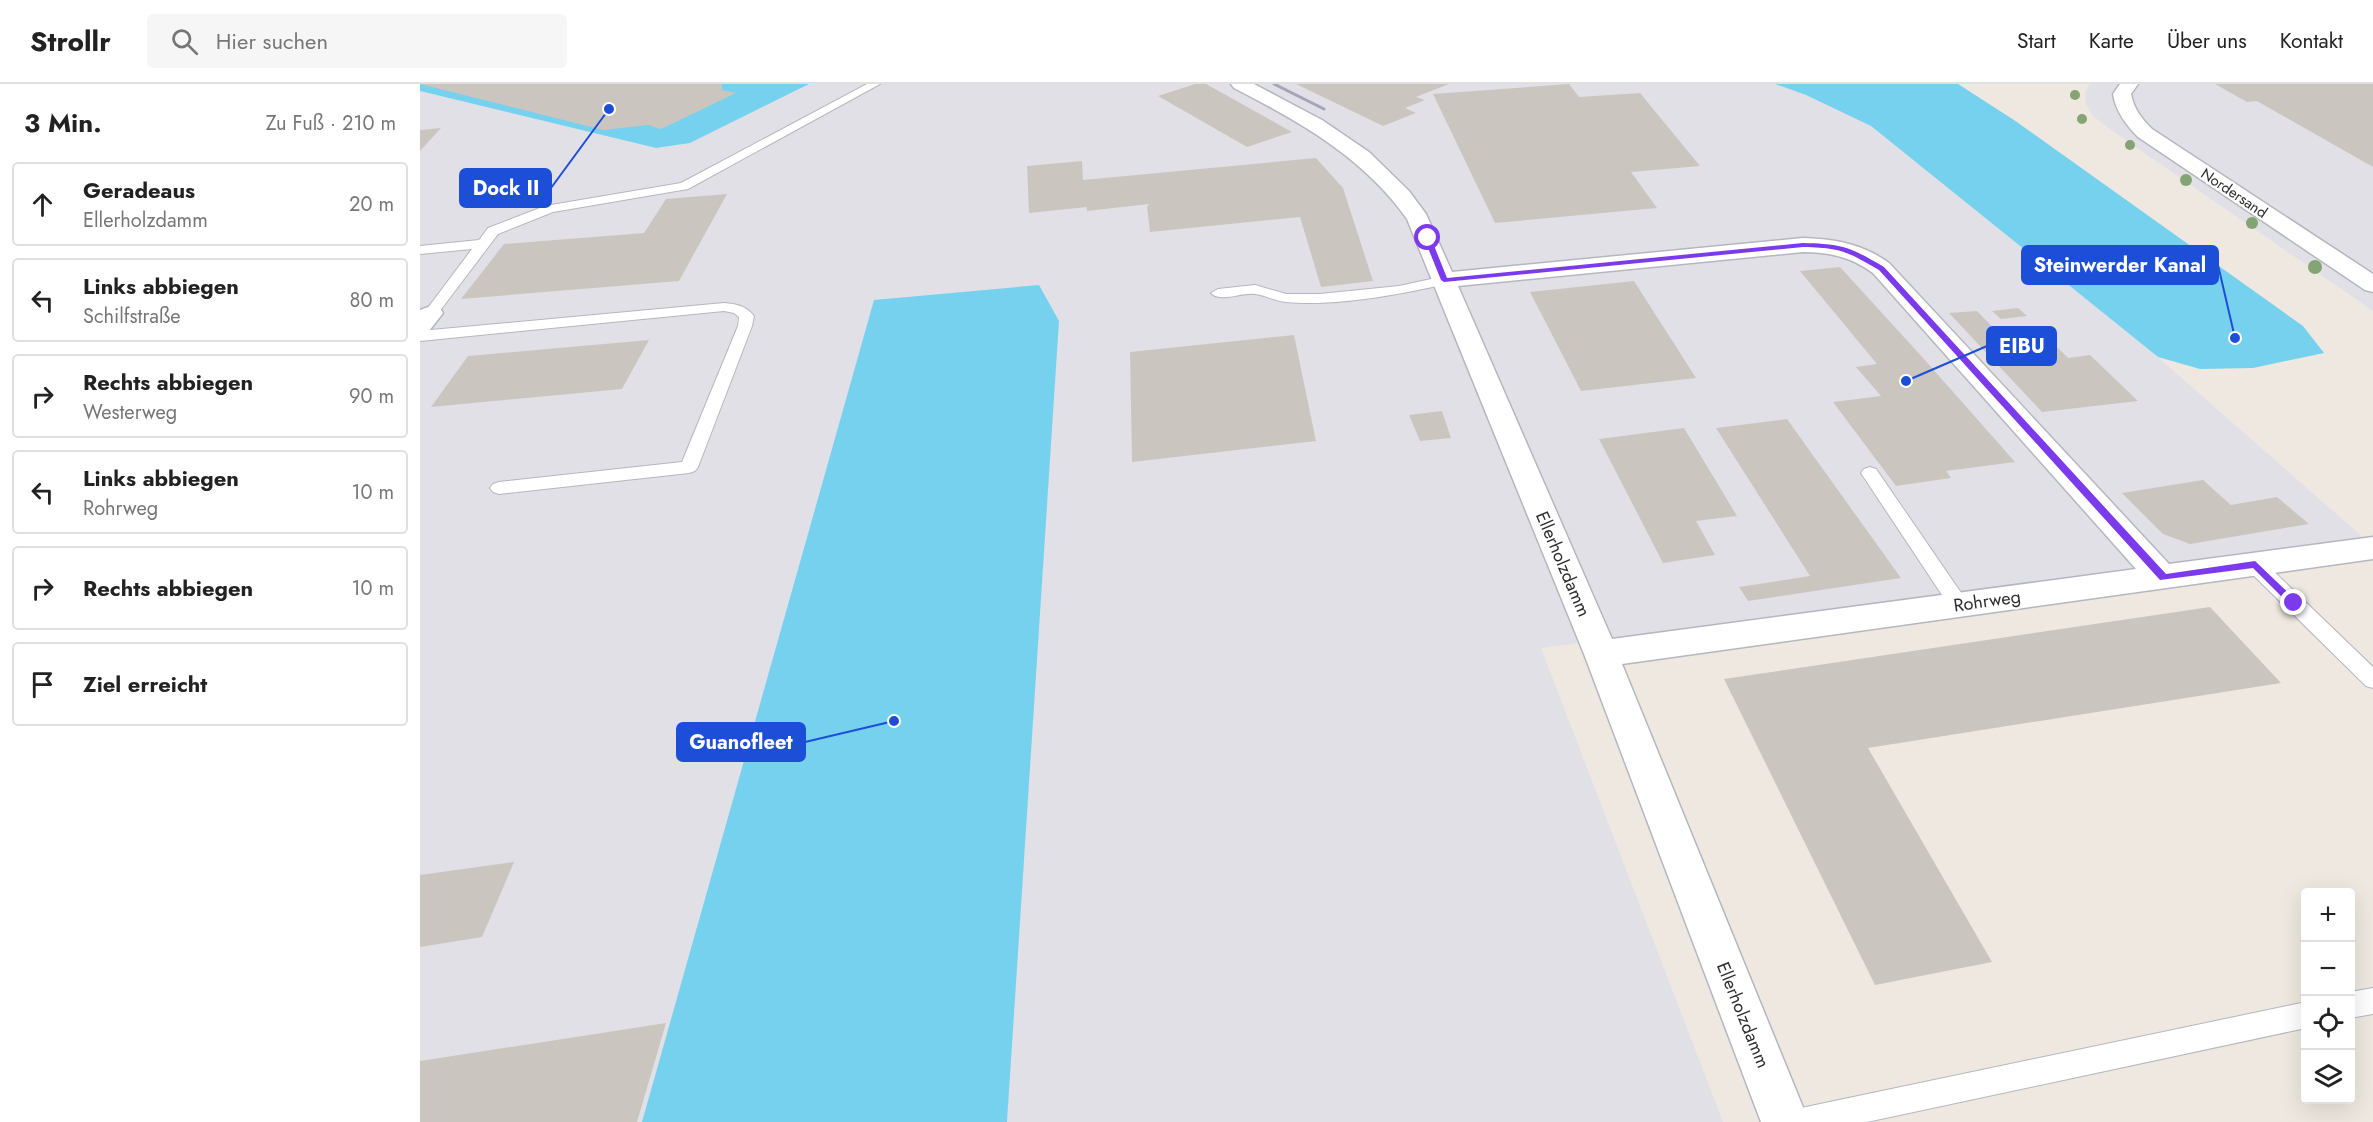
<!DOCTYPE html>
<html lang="de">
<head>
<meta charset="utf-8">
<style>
  body { margin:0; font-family:Jost,sans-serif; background:#f6f6f6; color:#222 }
  .controls { position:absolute; right:18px; bottom:18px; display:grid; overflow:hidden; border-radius:6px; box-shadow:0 6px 24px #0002 }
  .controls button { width:54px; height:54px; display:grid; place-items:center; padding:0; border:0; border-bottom:2px solid #e0e0e0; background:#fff; color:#222; font:30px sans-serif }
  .stop { position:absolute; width:18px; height:18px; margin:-14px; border:4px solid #7c3aed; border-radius:50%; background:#fff }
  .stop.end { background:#7c3aed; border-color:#fff; box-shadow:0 2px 6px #0008 }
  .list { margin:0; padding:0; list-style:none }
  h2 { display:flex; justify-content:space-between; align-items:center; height:78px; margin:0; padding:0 24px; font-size:26px }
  h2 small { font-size:20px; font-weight:400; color:#767676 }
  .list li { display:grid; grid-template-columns:39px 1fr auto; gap:18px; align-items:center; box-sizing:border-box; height:84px; margin:0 12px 12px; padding:0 12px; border:2px solid #e0e0e0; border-radius:6px }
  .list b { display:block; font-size:22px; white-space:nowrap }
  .list p { margin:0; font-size:20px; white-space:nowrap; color:#767676 }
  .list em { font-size:20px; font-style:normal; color:#767676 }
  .icon { flex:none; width:33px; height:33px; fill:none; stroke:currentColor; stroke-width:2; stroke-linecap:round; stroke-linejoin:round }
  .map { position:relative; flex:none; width:1953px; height:1038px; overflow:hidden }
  header { display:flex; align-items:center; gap:36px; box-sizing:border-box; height:84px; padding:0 30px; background:#fff; border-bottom:2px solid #e0e0e0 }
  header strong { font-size:28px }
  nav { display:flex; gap:33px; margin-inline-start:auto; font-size:21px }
  .search { width:420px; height:54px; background:#f6f6f6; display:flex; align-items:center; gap:15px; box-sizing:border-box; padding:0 21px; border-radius:6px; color:#767676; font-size:22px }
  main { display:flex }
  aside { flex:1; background:#fff }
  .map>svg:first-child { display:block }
  .industrial { fill:#e2e0e7 }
  .water { fill:#76d1ee }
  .building { fill:#cac6bf }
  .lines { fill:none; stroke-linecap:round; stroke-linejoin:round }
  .service-casing { stroke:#b4b7c0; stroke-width:2 }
  .minor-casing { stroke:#b4b7c0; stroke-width:3 }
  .service { fill:#fff; fill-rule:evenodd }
  .minor { fill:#fff; fill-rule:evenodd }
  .rail { stroke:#a3a6b7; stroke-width:3 }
  .tree { fill:#84a474 }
  .route { fill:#7c3aed }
  .labels { text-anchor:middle; stroke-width:4.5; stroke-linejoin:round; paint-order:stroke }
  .far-street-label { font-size:15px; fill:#2d2d2d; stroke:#fff }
  .street-label { font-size:18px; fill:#2d2d2d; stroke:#fff }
  .leader { fill:none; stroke:#1d4ed8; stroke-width:2 }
  .callout-dot { fill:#1d4ed8; stroke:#fff; stroke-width:2 }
  .callout { fill:#1d4ed8; stroke:#1d4ed8; stroke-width:2 }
  .callout-label { font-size:20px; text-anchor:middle; font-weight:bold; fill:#fff }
</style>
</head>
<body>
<header>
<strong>Strollr</strong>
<div class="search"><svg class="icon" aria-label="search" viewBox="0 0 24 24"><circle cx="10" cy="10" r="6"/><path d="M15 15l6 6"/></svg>Hier suchen</div>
<nav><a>Start</a><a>Karte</a><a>Über uns</a><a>Kontakt</a></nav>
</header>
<main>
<aside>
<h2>3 Min.<small>Zu Fuß · 210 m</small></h2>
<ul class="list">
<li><svg class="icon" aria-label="ahead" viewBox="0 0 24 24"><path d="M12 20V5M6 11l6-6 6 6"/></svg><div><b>Geradeaus</b><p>Ellerholzdamm</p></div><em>20 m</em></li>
<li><svg class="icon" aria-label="left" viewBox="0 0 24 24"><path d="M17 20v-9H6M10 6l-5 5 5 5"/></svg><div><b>Links abbiegen</b><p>Schilfstraße</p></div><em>80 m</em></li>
<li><svg class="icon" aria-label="right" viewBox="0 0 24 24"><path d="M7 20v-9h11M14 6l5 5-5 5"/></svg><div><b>Rechts abbiegen</b><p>Westerweg</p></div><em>90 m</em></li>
<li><svg class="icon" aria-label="left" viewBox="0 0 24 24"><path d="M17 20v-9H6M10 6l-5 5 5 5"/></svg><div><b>Links abbiegen</b><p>Rohrweg</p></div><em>10 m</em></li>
<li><svg class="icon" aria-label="right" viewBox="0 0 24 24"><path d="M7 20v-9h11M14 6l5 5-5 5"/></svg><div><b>Rechts abbiegen</b></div><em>10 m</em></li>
<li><svg class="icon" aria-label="arrive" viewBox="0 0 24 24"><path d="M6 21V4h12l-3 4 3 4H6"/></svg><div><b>Ziel erreicht</b></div></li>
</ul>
</aside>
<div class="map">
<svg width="1953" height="1038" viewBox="0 0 1953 1038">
  <rect width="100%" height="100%" fill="#eee8e0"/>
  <g class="industrial">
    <path d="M389,0H1355L1386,11L1451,42L1738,273L1947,457L1121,564L1303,1038H0V7L236,64L270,59Z"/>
    <path d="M1670,0H1953V227L1691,46L1673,32L1666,20L1665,9Z"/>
  </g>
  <g class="water">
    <path d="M0,0H389L270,59L236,64L0,7Z"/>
    <path d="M1355,0H1538L1594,36L1883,242L1904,269L1833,284L1780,285L1738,273L1451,42L1386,11Z"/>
    <path d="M619,201L639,237L587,1038H222L454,216Z"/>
  </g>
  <g class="building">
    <path d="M0,0H302V6L316,9L241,45L228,41L183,46Z"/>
    <path d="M775,0H786L872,48L827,63L738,12Z"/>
    <path d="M876,0H1029L996,13L1005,16L985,24L996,29L963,42Z"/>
    <path d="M1149,0L1159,13L1220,9L1280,82L1211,88L1237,124L1075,139L1013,10Z"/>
    <path d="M1795,0H1953V83L1837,17L1827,18Z"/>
    <path d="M21,44L0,67V46Z"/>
    <path d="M896,74L923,104L953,197L901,203L880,133L730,148L727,123L729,120L667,127V123L609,129L607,82L662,77L663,96Z"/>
    <path d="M307,110L259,197L41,215L84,160L224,149L246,115Z"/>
    <path d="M1420,183L1504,275L1595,378L1526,387L1531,394L1476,402L1413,318L1461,312L1436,283L1457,280L1380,187Z"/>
    <path d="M1214,197L1276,294L1161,307L1110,208Z"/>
    <path d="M1598,224L1607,232L1581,235L1572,227Z"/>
    <path d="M1557,227L1589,260L1630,256L1648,274L1670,271L1718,317L1622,328L1529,229Z"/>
    <path d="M874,251L896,357L712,378L710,268Z"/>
    <path d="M229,256L202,305L11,323L48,272Z"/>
    <path d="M1022,327L1031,354L1000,357L989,331Z"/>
    <path d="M1367,335L1481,494L1328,517L1319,503L1390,492L1296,344Z"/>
    <path d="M1264,344L1317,432L1276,437L1295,471L1243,479L1179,355Z"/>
    <path d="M1783,396L1811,421L1857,413L1889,440L1770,460L1743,450L1702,409Z"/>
    <path d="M1790,523L1861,599L1448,664L1572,878L1455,901L1304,595Z"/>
    <path d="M94,778L62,853L0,863V791Z"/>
    <path d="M246,939L217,1038H0V977Z"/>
  </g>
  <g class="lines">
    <defs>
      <g id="service">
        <path d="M447,0H460L268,105L133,128L78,150L16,232L11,233L4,229L52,165L0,170V162L59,156L68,144L125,122L261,99Z"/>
        <path d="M1025,192L1030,193L1032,196L1030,199C984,210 913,223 866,218C855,217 845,211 835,210C822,208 800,219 791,209L798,205L835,201L866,210H900L979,202Z"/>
        <path d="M304,219C317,220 326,222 334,232L332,242L278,383L275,387L269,389L79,410L73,408L70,404L73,400L79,398L262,378L318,242L319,233L314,229L304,227L0,257V247Z"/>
        <path d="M1450,383L1456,385L1546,516L1549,521L1546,526L1539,528L1532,526L1441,389L1444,385Z"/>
        <path d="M1835,474L1842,476L1953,583V604L1946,602L1828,486L1826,481L1828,476Z"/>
        <path d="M1953,904V930L1930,934V908Z"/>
        <path d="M1886,918V944L1447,1038H1367L1371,1028L1381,1024Z"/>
      </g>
      <g id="minor">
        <path d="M811,0H834L902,36L949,68L989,107L1006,130L1032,188L1383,154C1415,155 1443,160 1469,179L1749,480L1953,453V475L1202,580L1389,1038H1341L1164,570L987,135C943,73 880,38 814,4ZM1383,168C1410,168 1431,173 1453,189L1716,485L1192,555L1038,202Z"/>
        <path d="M1700,0H1718L1711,10C1714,25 1721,34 1732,45L1953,190V208L1945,206L1718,53C1706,41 1696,28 1693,10Z"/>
        <path d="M11,222L20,224L23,229L9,247L0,250V226Z"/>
      </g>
    </defs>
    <use href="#service" class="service-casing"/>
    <use href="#minor" class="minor-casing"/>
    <use href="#service" class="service"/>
    <use href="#minor" class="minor"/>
    <path class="rail" d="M854,0L904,25"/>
  </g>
  <g class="tree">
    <circle cx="1655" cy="11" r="5"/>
    <circle cx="1662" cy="35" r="5"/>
    <circle cx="1710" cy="61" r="5"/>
    <circle cx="1766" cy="96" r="6"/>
    <circle cx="1832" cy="139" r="6"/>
    <circle cx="1895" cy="183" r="7"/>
  </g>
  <path class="route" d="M1008,152L1011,154L1027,194L1383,159C1423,160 1430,163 1464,183L1746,490L1835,477L1879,519L1878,522H1871L1833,484L1740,496L1459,186C1426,167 1421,164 1383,163L1024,198L1021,196L1004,154Z"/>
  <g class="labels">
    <g class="far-street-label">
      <text transform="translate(1814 109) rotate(34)" y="5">Nordersand</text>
    </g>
    <g class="street-label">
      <text transform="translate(1143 480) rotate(67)" y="6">Ellerholzdamm</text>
      <text transform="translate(1567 517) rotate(-8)" y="6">Rohrweg</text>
      <text transform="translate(1323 931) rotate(68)" y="6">Ellerholzdamm</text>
    </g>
  </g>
  <path class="leader" d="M189 25L131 104M1815 254L1798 181M1486 297L1567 262M474 637L385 658"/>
  <g class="callout-dot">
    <circle cx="189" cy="25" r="6"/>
    <circle cx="1815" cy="254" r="6"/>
    <circle cx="1486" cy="297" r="6"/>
    <circle cx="474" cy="637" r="6"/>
  </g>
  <g class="callout">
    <rect x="40" y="85" width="91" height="38" rx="6"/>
    <rect x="1602" y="162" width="196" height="38" rx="6"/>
    <rect x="1567" y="243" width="69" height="38" rx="6"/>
    <rect x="257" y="639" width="128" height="38" rx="6"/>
  </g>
  <g class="callout-label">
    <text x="86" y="111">Dock II</text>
    <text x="1700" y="188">Steinwerder Kanal</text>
    <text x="1602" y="269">EIBU</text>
    <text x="321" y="665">Guanofleet</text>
  </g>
</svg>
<div class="controls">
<button>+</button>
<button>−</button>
<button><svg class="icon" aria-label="locate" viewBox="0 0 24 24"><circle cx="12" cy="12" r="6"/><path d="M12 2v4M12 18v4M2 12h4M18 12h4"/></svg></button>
<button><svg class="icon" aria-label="layers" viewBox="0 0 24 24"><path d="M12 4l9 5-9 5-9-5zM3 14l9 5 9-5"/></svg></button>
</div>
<div class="stop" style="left:1008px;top:154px"></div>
<div class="stop end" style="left:1874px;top:519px"></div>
</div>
</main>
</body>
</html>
